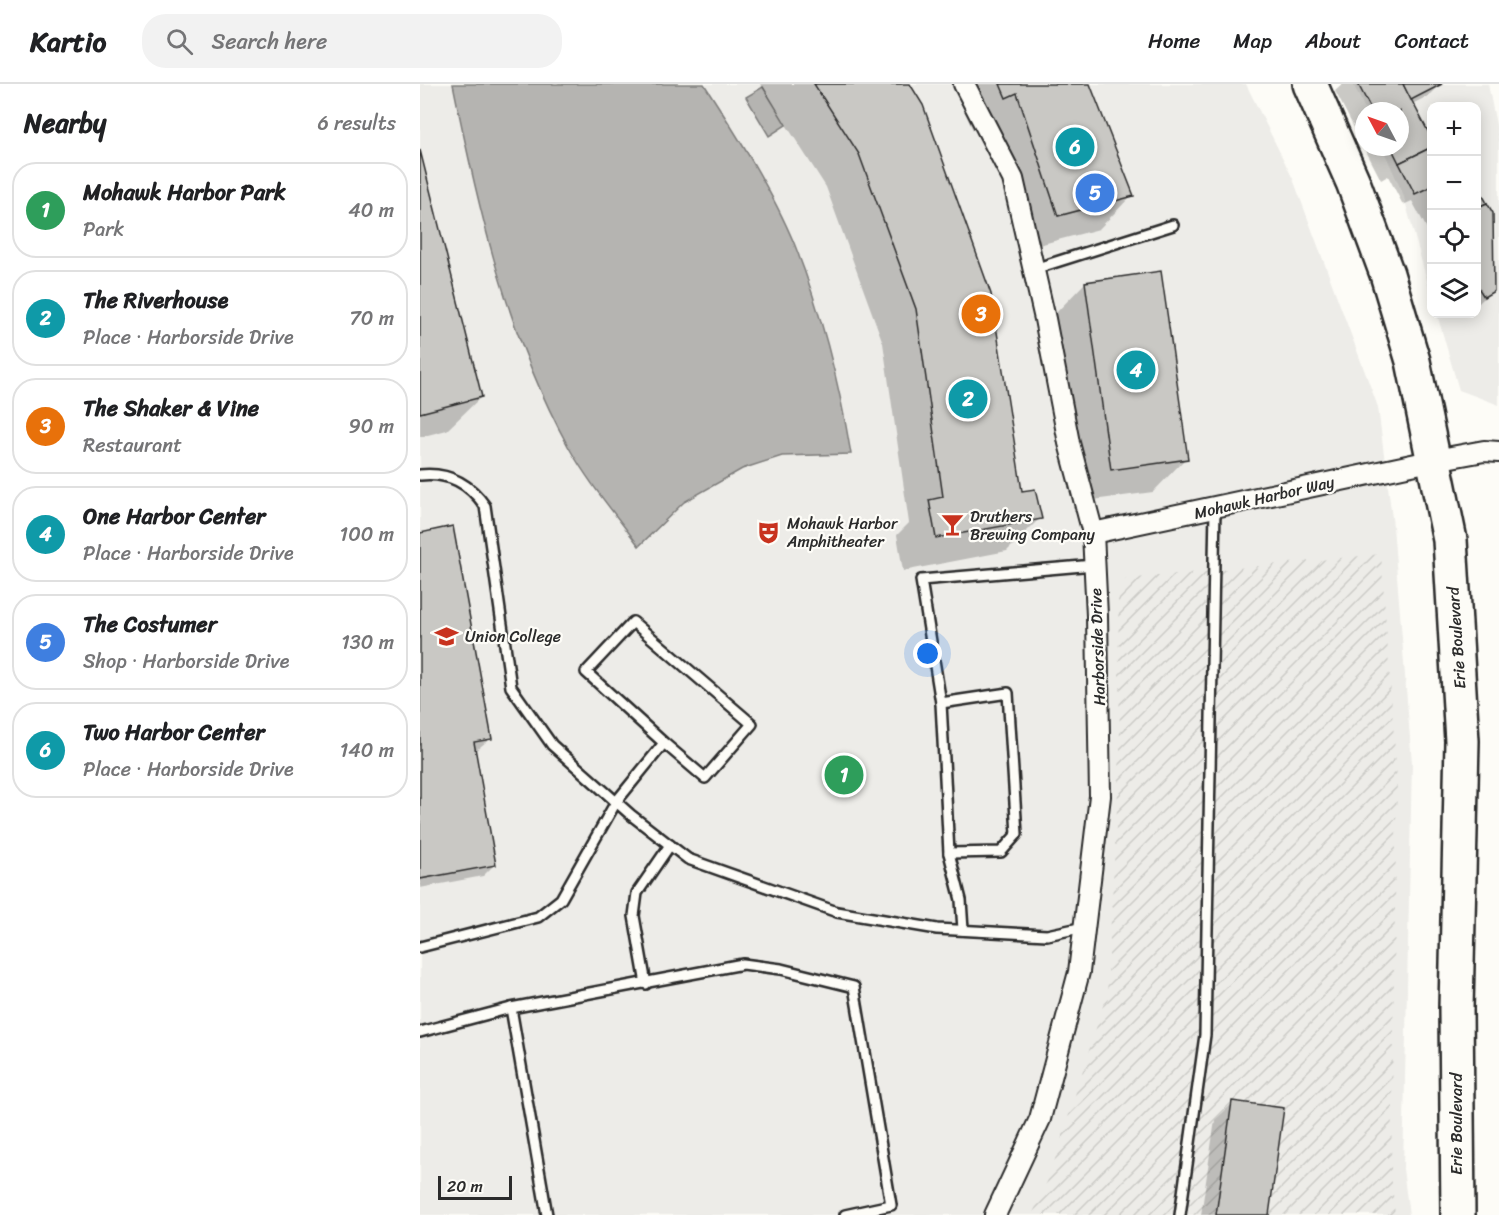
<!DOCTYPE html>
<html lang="en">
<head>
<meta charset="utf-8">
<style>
  body { margin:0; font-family:Sriracha,sans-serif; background:#f2f2f2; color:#202124 }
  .controls { position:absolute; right:18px; top:18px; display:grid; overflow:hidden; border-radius:12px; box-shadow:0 3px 15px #0003 }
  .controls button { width:54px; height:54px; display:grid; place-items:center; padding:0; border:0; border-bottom:2px solid #e0e0e0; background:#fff; color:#202124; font:30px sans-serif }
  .compass { position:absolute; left:935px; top:18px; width:54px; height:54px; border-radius:50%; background:#fff; box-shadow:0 3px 15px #0003; rotate:311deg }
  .scale { position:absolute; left:18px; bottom:15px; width:74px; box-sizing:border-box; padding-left:6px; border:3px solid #2b2b2b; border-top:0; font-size:16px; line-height:21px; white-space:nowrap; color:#2b2b2b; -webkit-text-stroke:4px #fdfcf7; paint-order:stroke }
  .you { position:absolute; left:508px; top:570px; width:21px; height:21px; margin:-15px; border:4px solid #fff; border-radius:50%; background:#1a73e8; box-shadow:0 0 0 9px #1a73e833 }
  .badge { display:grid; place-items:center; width:39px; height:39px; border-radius:50%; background:#c8321e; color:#fff; font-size:20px; font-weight:700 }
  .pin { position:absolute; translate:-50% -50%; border:3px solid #fff; box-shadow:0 2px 6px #0006 }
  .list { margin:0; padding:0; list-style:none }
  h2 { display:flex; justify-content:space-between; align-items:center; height:78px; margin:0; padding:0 24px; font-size:26px }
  h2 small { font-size:20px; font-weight:400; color:#757577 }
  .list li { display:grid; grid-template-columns:39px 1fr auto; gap:18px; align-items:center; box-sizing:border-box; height:96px; margin:0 12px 12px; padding:0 12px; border:2px solid #e0e0e0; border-radius:24px }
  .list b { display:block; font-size:22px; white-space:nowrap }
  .list p { margin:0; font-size:20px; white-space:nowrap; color:#757577 }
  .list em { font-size:20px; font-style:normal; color:#757577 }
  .icon { flex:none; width:33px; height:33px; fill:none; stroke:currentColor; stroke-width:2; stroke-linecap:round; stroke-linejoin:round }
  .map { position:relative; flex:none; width:1079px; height:1131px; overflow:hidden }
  header { display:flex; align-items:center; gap:36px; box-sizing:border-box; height:84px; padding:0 30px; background:#fff; border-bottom:2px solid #e0e0e0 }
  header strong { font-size:28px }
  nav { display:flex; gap:33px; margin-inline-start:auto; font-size:21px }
  .search { width:420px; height:54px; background:#f2f2f2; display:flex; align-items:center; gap:15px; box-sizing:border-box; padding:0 21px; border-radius:24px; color:#757577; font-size:22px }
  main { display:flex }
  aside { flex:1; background:#fff }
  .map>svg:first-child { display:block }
  .built { fill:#edece8 }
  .industrial { fill:url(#industrial-furrows) }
  .water { fill:#b5b4b1; stroke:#7e7d7b; stroke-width:1.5 }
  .shadow { fill:#0003; fill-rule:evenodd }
  .building { fill:#c9c8c4; stroke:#2b2b2b; stroke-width:1.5 }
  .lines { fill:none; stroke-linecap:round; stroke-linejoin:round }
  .lane-casing { stroke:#2b2b2b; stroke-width:14 }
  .street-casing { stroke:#2b2b2b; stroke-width:24 }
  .highway-casing { stroke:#2b2b2b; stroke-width:38 }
  .lane { stroke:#fdfcf7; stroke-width:9 }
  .street { stroke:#fdfcf7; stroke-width:20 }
  .highway { stroke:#fdfcf7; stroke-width:33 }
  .labels { text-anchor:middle; stroke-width:4.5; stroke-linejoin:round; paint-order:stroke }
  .street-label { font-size:16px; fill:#2b2b2b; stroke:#fdfcf7 }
  .poi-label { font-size:16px; fill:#2b2b2b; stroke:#fdfcf7; text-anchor:start }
</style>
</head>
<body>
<header>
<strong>Kartio</strong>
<div class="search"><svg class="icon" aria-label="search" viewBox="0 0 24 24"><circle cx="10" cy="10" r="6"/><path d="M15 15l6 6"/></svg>Search here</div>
<nav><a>Home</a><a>Map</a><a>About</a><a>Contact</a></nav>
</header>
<main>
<aside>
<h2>Nearby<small>6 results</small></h2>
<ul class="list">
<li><span class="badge" style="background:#2e9e5b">1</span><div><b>Mohawk Harbor Park</b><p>Park</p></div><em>40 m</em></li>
<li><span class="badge" style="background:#0f9aa8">2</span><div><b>The Riverhouse</b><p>Place · Harborside Drive</p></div><em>70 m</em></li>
<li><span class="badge" style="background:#e8710a">3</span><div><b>The Shaker &amp; Vine</b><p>Restaurant</p></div><em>90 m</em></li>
<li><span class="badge" style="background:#0f9aa8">4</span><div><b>One Harbor Center</b><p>Place · Harborside Drive</p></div><em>100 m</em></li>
<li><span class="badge" style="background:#3f7fe0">5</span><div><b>The Costumer</b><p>Shop · Harborside Drive</p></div><em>130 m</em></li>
<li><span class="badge" style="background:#0f9aa8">6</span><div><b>Two Harbor Center</b><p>Place · Harborside Drive</p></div><em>140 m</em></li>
</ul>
</aside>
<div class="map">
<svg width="1079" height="1131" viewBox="0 0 1079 1131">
  <defs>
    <pattern id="industrial-furrows" width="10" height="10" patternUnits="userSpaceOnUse" patternTransform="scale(1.5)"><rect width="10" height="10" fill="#edece8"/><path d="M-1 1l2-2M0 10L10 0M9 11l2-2" fill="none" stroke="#cbcbc7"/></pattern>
  </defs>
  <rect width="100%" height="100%" fill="#fdfcf7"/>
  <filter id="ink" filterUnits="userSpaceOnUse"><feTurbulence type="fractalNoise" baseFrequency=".0167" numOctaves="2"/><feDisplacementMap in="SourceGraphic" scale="12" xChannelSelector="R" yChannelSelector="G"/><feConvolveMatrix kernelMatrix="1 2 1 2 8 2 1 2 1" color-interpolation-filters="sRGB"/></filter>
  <g filter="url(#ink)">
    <g class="built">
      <path d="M0,0H826L873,95L958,323L973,442L992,679L983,1085L989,1131H0Z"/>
      <path d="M933,0H1068L1079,56V321L1039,306L1017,230H1056V22H1012L1011,211L983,110L962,63H980V27H946Z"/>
    </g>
    <path class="industrial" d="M961,470L977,695L971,1088L975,1131H612L630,1091L687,909L700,668L698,508L706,495Z"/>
    <g class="water">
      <path d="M33,0H284C315,48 352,106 374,159C401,227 419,298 431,370L362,372L322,385L264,418L219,462C195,430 168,398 148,362C87,251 58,124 33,0Z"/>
      <path d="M343,3L366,41L349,52L326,13Z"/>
    </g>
    <g class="shadow">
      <path d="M340,0H488L601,408L620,434L587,467L483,487L477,451L489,439L463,259L406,103Z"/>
      <path d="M541,0H668L712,111L679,145L604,165L563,41L553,46L540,18L548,11Z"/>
      <path d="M923,0H1020L1008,12L992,20L1012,59V154L992,117L983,121L968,92L961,96L915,7ZM944,27H980V63H944Z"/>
      <path d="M0,73L61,313L27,346L0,353Z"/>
      <path d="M1056,103L1072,206L1056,222Z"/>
      <path d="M1012,156V171L1006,161Z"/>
      <path d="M665,199L766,374L733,408L658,418L632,233Z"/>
      <path d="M0,450L71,654L55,667L75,780L63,792L0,804Z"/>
      <path d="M813,1019L848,1131H781L795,1036Z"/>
    </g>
    <g class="building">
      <path d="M394,0H490L503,21L571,210L602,407L615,405L622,435L516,454L509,416L523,413L496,225L439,70Z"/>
      <path d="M580,0H670L714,112L638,132L597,9L586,14Z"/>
      <path d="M938,0H983L1012,55V63L979,79L971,63H980V27H952Z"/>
      <path d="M983,0H1022L991,16Z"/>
      <path d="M1012,63V102L995,110L979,79Z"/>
      <path d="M0,66L62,313L0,329Z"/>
      <path d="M1056,100L1067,119L1056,124Z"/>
      <path d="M1067,119L1073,129L1074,207L1064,213L1056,200V124Z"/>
      <path d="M741,187L768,375L691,386L665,198Z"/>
      <path d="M33,442L72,655L54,658L76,781L0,795V449Z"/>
      <path d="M812,1017L864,1024L849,1131H796Z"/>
    </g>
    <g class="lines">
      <defs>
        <g id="lane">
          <path d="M614,185L753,141"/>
          <path d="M0,391C29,388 49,399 65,422L91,603L132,661L211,731L268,775L417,828L517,845L627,851L664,843"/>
          <path d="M521,619L588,609L597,750L581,768L529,769"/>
          <path d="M543,846L541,816L529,769L521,619L501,496L674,481"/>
          <path d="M0,863L118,833L141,815L196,718L244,659L285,694L332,640L213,538L166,588L244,659"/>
          <path d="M226,900L214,832L217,809L250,761"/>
          <path d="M91,924L127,1131"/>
          <path d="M0,948L91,924L323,880L361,885L434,903L471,1121L425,1131"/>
          <path d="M760,1131L785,951L795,424"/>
        </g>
        <g id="street">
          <path d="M544,0L593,95L625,235L649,359L673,449L677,532L680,712L659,888L620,1035L575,1131"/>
          <path d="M673,449L1015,376L1064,367L1079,368"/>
        </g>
        <path id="highway" d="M890,0L933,98L967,190L993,277L1030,456L1042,657L1036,925L1038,1131"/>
      </defs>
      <use href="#lane" class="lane-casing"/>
      <use href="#street" class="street-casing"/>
      <use href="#highway" class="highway-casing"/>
      <use href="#lane" class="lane"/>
      <use href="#street" class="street"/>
      <use href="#highway" class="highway"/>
    </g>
  </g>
  <defs>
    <symbol id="bar-bare" viewBox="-9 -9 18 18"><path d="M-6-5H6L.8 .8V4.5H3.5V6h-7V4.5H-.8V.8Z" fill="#c8321e" stroke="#fdfcf7" stroke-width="2.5" paint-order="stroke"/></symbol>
    <symbol id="theatre-bare" viewBox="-9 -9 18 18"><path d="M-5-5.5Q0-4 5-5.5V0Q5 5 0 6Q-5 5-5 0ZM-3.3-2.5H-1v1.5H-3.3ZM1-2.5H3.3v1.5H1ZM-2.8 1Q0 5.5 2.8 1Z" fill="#c8321e" stroke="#fdfcf7" stroke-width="2.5" paint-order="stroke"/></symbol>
    <symbol id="university-bare" viewBox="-9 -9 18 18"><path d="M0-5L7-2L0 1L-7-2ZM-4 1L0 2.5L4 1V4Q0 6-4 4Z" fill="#c8321e" stroke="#fdfcf7" stroke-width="2.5" paint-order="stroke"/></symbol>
  </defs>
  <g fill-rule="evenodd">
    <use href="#bar-bare" x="516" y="424" width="33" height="33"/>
    <use href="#theatre-bare" x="332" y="432" width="33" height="33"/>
    <use href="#university-bare" x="10" y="536" width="33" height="33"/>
  </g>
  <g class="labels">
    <g class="street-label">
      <text transform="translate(844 413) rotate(-13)" y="6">Mohawk Harbor Way</text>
      <text transform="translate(1036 554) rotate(-94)" y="6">Erie Boulevard</text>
      <text transform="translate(677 563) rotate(-92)" y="6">Harborside Drive</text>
      <text transform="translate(1036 1040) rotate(-90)" y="6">Erie Boulevard</text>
    </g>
    <g class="poi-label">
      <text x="550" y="438">Druthers<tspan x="550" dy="18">Brewing Company</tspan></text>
      <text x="367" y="445">Mohawk Harbor<tspan x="367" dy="18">Amphitheater</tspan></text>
      <text x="45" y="558">Union College</text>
    </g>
  </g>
</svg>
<div class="controls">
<button>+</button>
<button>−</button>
<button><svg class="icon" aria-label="locate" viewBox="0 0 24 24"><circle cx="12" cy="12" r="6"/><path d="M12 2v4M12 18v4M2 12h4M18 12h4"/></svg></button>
<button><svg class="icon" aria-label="layers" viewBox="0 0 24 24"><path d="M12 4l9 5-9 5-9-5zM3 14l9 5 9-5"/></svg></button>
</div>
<svg class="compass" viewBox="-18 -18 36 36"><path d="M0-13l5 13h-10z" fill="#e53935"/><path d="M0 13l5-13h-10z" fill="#757577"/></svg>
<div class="scale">20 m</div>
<div class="you"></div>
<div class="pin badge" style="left:424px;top:691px;background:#2e9e5b">1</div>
<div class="pin badge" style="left:548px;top:315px;background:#0f9aa8">2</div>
<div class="pin badge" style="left:561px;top:230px;background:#e8710a">3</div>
<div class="pin badge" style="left:716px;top:286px;background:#0f9aa8">4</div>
<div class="pin badge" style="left:675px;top:109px;background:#3f7fe0">5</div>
<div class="pin badge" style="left:655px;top:63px;background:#0f9aa8">6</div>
</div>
</main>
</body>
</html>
